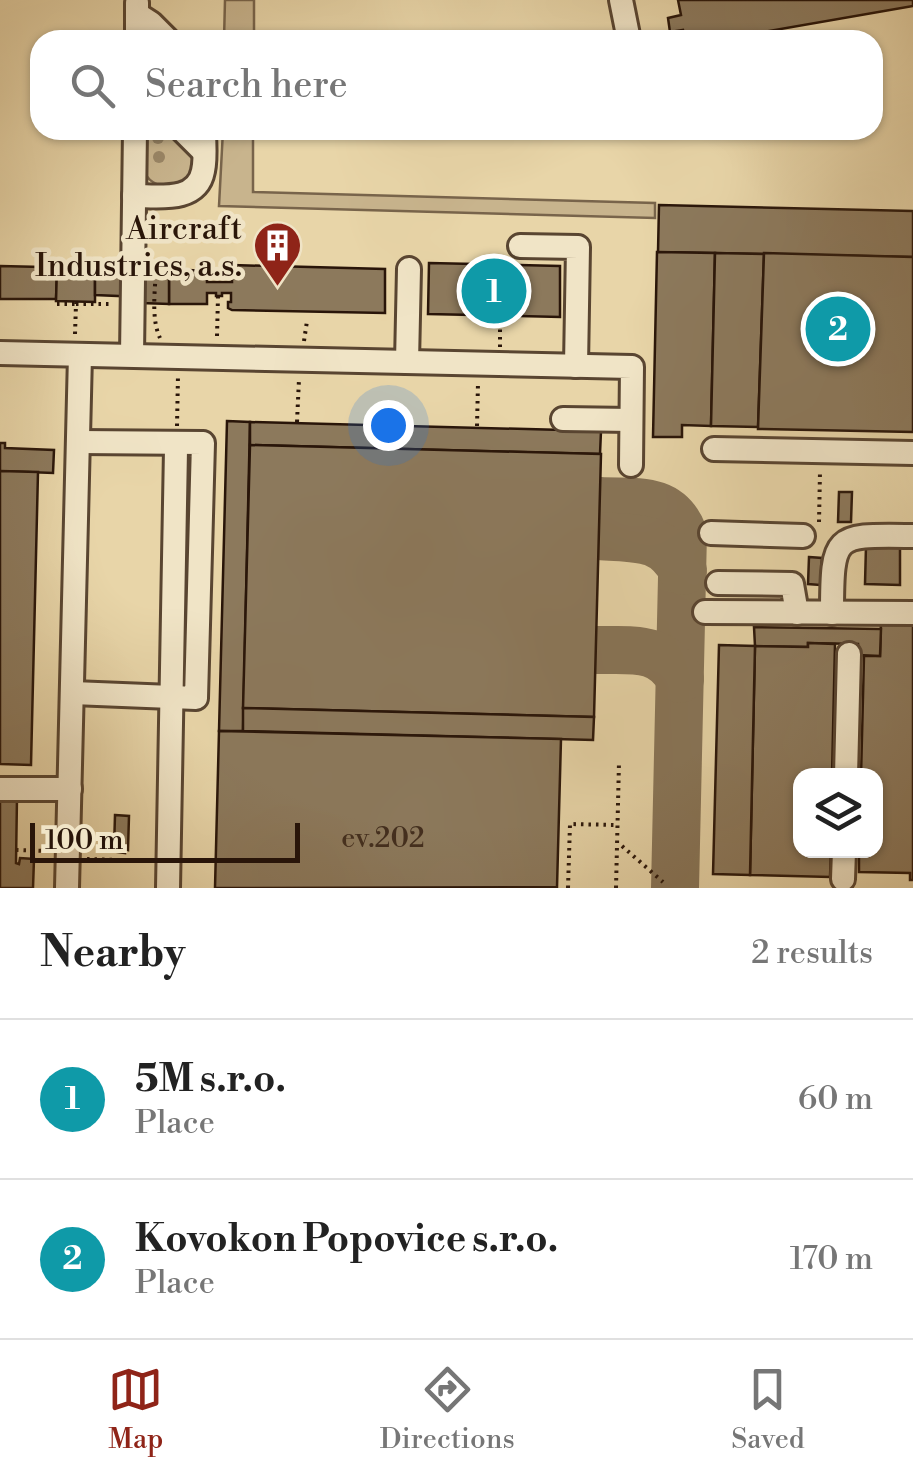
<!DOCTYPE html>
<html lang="en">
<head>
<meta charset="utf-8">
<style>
  body { margin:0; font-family:"Libre Bodoni",serif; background:#f6f6f6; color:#222 }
  .controls { position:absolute; right:30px; bottom:30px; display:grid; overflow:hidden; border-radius:20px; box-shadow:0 2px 8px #0004 }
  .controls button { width:90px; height:90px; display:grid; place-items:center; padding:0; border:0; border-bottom:2px solid #e0e0e0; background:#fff; color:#222; font:50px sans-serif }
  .scale { position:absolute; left:30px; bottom:25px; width:270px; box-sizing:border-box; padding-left:10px; border:5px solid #291509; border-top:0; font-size:28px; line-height:35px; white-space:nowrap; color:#291509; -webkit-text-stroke:8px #f0e4c6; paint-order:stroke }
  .you { position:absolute; left:388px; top:425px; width:35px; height:35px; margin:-25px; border:8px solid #fff; border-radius:50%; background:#1a73e8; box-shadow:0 0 0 15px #1a73e833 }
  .badge { display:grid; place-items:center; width:65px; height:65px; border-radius:50%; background:#8f2418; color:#fff; font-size:32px; font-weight:700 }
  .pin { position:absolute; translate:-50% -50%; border:5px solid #fff; box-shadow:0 2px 10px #0006 }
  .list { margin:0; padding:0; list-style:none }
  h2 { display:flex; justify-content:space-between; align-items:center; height:130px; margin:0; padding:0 40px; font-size:42px }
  h2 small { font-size:32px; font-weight:400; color:#767676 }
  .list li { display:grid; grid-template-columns:65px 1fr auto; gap:30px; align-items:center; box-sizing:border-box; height:160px; padding:0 40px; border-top:2px solid #e0e0e0 }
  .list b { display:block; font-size:38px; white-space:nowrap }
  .list p { margin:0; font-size:32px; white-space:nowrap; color:#767676 }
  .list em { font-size:32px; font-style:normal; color:#767676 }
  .icon { flex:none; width:55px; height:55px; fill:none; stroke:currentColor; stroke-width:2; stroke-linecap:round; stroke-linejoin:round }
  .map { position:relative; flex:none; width:913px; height:888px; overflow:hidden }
  .search { position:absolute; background:#fff; box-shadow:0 2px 8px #0004; left:30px; right:30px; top:30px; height:110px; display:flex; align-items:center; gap:25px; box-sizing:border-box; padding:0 35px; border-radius:30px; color:#767676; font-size:38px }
  .sheet { height:450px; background:#fff }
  nav { display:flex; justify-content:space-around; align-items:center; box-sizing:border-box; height:140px; border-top:2px solid #e0e0e0; background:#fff; font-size:28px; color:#767676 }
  nav a { display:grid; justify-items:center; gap:5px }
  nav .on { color:#8f2418 }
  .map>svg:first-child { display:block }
  .green { fill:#c8b48d; stroke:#78644b; stroke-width:2.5 }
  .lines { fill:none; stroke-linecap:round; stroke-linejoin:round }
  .taxiway { stroke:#887558; stroke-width:48 }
  .building { fill:#8c795c; stroke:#291509; stroke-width:2.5 }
  .minor-casing { stroke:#594531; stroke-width:28 }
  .path { stroke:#291509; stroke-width:4; stroke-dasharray:2.5 5; stroke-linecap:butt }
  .minor { stroke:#f0e4c6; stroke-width:22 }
  .tree { fill:#998667 }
  .labels { text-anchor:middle; stroke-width:9; stroke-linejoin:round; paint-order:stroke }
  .number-label { font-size:28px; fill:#422e1e }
  .poi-label { font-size:32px; fill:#291509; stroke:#f0e4c6; text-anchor:end }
</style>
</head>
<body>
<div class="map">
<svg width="913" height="888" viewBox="0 0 913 888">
  <rect width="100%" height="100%" fill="#e8d5a8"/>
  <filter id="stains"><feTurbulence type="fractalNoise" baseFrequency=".002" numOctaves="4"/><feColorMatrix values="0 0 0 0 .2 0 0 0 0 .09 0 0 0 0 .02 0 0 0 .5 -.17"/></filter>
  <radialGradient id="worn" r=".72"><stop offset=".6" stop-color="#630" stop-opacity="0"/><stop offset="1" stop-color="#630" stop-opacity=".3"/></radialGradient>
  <g class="green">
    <path d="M225,0H254V40H224Z"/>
    <path d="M144,130H174L195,157L193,175L173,188C134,184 144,161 144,130Z"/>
    <path d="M223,130H253V192L655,203V218L219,206Z"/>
  </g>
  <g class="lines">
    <g class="taxiway">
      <path d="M600,501C634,503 668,495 683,533L675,888"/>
      <path d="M599,536C636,539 663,534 683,571"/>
      <path d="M596,650C630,651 661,644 680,679"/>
    </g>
  </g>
  <g class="building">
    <path d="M678,0H913V6L718,40H685L683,30L670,32L668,18L681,15Z"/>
    <path d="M659,205L913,211V257L658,252Z"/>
    <path d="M657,252L715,253L711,426L682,425V437H653Z"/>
    <path d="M715,253L764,254L758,427L711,426Z"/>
    <path d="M764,253L913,257V432L758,429Z"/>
    <path d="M429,263L560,266V317L428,314Z"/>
    <path d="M232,265L385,269V313L232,310L228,308V302H231V293H222V296H216V293H207V304H169V269L207,271V282H232Z"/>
    <path d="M0,266L42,267V273H57L56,299H0Z"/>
    <path d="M57,267L95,268V302L56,301Z"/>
    <path d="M142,269H169V304L141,303V297L95,295V275H142Z"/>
    <path d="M227,421L250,422L243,731H219Z"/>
    <path d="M250,422L601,431L600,454L250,445Z"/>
    <path d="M0,443H5V448L54,450L53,473L0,471Z"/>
    <path d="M250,445L601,454L594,717L243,708Z"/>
    <path d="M0,471L38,472L31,765L0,764Z"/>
    <path d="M839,492H852L851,522H838Z"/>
    <path d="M866,546H900V585L865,584Z"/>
    <path d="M809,557L822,558L820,585L808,584Z"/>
    <path d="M881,621L913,622V880H910V873L859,872V851H876V776H861L864,656H880Z"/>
    <path d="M754,627L881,629L880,656L858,655V644L808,643V647L755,646Z"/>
    <path d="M808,643L835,644L832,776H800V851H831L830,877L750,875L755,646L808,647Z"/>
    <path d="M719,645L755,646L750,875L713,874Z"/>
    <path d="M243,708L594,717L593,740L243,731Z"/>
    <path d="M219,731L561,739L557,887L215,888Z"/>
    <path d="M0,797H17L16,863L19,864L20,858L34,859L33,888H0Z"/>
    <path d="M115,815L129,816L128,850L125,849V853L117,852V849H114Z"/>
  </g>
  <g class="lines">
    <defs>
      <g id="minor">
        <path d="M621,0L629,40"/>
        <path d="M137,14L151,23L168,40"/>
        <path d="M137,40V3"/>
        <path d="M182,130L204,152"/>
        <path d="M134,196C158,196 197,203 203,171C206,158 204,143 204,130"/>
        <path d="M520,246L578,247L576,366"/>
        <path d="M0,353L632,367L631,465"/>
        <path d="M132,355L135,130"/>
        <path d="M407,362L409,269"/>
        <path d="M563,419L631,420"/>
        <path d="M714,449L913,453"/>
        <path d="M711,533L803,536"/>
        <path d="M718,583L792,584L797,613"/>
        <path d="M705,612L913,613"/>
        <path d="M832,613C832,532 835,535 913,536"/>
        <path d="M73,693L196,698L203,443L79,442"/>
        <path d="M846,776L849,654"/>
        <path d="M0,789H70"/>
        <path d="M843,879L844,851"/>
        <path d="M67,888L80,355"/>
        <path d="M168,888L176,449"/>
      </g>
    </defs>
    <use href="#minor" class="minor-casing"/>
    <g class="path">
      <path d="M156,269C155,291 151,319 160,338"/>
      <path d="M57,304H76"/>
      <path d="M75,334L76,304H111"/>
      <path d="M217,336L218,296"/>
      <path d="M304,341L307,321"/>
      <path d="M500,347V317"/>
      <path d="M297,422L299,379"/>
      <path d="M177,426L178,375"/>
      <path d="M477,426L478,383"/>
      <path d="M819,522L820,472"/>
      <path d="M622,846L663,882"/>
      <path d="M16,850L46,851"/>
      <path d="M87,859L148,861"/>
      <path d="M568,888L570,824L616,825"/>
      <path d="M616,888L619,762"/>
    </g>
    <use href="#minor" class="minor"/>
  </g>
  <g class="tree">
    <circle cx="158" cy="138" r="6"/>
    <circle cx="159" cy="157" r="6"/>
  </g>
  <defs>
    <symbol id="building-pin" viewBox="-11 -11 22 30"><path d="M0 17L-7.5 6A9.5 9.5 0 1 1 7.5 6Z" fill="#8f2418" stroke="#f0e4c6"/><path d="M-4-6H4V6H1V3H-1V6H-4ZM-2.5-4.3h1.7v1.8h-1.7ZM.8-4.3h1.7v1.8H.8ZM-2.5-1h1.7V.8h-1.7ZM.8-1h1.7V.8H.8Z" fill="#fff"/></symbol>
  </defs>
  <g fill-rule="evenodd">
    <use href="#building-pin" x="250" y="218" width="55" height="75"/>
  </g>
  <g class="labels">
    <g class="number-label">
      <text x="383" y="847">ev.202</text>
    </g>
    <g class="poi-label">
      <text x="242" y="239">Aircraft<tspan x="242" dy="37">Industries, a.s.</tspan></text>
    </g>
  </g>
  <rect width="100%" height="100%" filter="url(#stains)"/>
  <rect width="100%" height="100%" fill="url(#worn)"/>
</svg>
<div class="controls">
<button><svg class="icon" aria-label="layers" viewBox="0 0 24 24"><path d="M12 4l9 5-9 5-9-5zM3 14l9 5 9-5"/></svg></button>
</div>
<div class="scale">100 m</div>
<div class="you"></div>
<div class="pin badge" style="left:494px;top:291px;background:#0f9aa8">1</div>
<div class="pin badge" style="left:838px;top:329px;background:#0f9aa8">2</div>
<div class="search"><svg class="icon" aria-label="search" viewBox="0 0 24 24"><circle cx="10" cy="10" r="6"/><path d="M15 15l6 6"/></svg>Search here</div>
</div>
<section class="sheet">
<h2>Nearby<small>2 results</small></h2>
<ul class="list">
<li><span class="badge" style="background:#0f9aa8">1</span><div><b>5M s.r.o.</b><p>Place</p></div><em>60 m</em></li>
<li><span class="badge" style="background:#0f9aa8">2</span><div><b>Kovokon Popovice s.r.o.</b><p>Place</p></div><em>170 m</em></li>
</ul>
</section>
<nav>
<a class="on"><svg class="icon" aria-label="map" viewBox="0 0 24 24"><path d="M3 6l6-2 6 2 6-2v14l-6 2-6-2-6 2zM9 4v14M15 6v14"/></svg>Map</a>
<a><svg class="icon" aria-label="directions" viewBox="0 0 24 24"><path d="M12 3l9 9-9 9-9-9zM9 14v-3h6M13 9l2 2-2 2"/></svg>Directions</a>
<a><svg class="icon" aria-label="saved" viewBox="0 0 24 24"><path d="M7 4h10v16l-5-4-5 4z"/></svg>Saved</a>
</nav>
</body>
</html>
